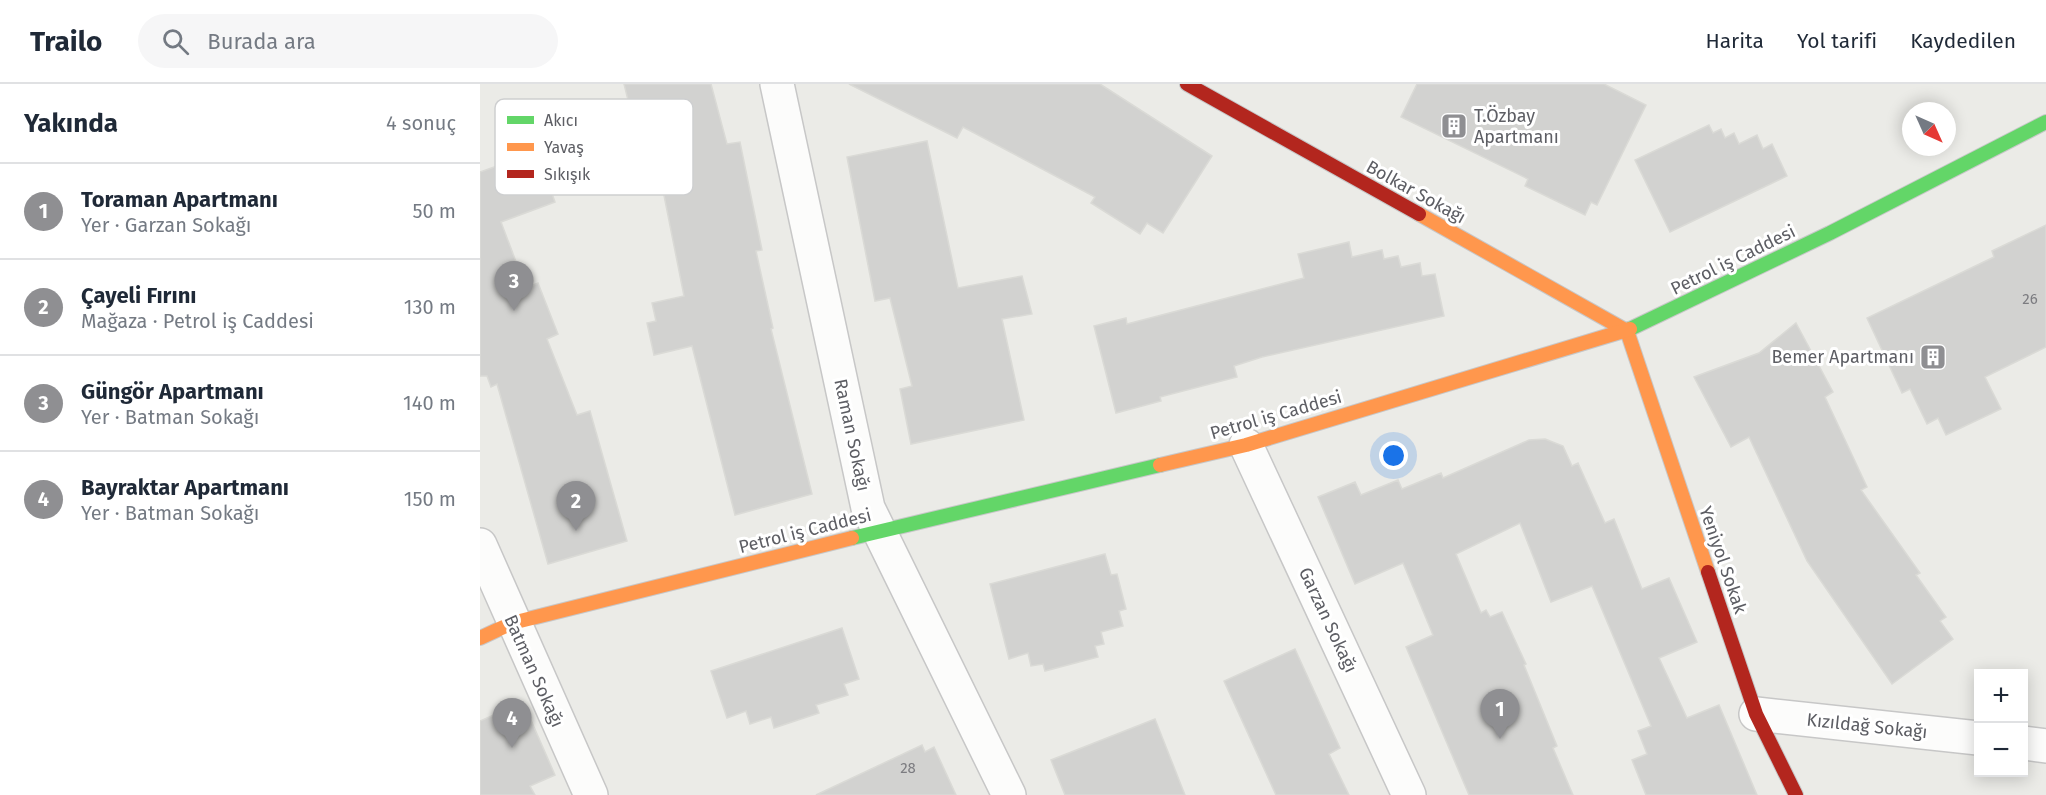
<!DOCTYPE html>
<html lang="tr">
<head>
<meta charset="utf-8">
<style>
  body { margin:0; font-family:"Fira Sans",sans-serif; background:#f6f6f7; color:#1f2937 }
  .controls { position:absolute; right:18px; bottom:18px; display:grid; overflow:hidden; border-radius:0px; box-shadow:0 3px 15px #0003 }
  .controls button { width:54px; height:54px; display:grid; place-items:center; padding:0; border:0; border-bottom:2px solid #e0e1e3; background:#fff; color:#1f2937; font:30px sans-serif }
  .compass { position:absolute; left:1422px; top:18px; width:54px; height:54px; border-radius:50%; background:#fff; box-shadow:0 3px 15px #0003; rotate:135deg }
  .you { position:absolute; left:914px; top:372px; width:21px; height:21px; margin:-15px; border:4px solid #fff; border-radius:50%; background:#1a73e8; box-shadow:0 0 0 9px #1a73e833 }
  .badge { display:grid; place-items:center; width:39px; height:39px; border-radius:50%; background:#8f8f92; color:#fff; font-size:20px; font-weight:700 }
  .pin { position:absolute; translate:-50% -50px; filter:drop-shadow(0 2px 3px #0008) }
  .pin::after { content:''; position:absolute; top:32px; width:21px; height:18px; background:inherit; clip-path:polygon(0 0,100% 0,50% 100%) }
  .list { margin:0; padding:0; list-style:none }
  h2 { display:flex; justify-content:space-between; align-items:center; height:78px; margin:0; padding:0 24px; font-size:26px }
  h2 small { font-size:20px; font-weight:400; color:#747a83 }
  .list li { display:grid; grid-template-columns:39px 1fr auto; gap:18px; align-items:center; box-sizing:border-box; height:96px; padding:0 24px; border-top:2px solid #e0e1e3 }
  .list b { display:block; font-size:22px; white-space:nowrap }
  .list p { margin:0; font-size:20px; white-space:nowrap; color:#747a83 }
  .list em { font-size:20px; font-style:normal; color:#747a83 }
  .icon { flex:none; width:33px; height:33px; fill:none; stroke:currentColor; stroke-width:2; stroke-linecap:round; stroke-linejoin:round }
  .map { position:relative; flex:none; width:1566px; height:711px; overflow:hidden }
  header { display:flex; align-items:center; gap:36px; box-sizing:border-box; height:84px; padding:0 30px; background:#fff; border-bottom:2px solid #e0e1e3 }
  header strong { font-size:28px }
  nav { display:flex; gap:33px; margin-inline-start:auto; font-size:21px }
  .search { width:420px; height:54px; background:#f6f6f7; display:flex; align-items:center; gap:15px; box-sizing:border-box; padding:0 21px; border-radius:33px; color:#747a83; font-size:22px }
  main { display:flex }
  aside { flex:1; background:#fff }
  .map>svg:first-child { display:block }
  .building { fill:#d2d2d0; stroke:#dadad6; stroke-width:1.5 }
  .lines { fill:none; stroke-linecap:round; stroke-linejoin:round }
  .street-casing { stroke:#c7c7c7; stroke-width:36 }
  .fast-casing { stroke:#c7c7c8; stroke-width:16 }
  .slow-casing { stroke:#c7c7c8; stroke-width:16 }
  .jam-casing { stroke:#c7c7c8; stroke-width:16 }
  .street { stroke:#fcfcfb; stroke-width:33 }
  .fast { stroke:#63d668; stroke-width:14 }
  .slow { stroke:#ff974d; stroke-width:14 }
  .jam { stroke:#b3261e; stroke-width:14 }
  .labels { text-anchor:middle; stroke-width:6; stroke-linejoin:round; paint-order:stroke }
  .number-label { font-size:15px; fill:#7c7c80 }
  .poi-label { font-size:18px; fill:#5d5e64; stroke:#fff; text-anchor:start }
  .street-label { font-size:18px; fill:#5d5e64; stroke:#fff }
  .key { fill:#fff; stroke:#cecfd0; stroke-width:1.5 }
  .key-label { font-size:16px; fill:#5d5e64 }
</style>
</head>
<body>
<header>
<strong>Trailo</strong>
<div class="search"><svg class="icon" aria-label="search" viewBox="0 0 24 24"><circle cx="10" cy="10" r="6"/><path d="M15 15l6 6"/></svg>Burada ara</div>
<nav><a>Harita</a><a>Yol tarifi</a><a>Kaydedilen</a></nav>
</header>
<main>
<aside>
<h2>Yakında<small>4 sonuç</small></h2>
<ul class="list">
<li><span class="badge">1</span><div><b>Toraman Apartmanı</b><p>Yer · Garzan Sokağı</p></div><em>50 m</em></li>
<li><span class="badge">2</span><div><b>Çayeli Fırını</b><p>Mağaza · Petrol iş Caddesi</p></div><em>130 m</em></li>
<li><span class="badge">3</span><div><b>Güngör Apartmanı</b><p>Yer · Batman Sokağı</p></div><em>140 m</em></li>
<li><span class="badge">4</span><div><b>Bayraktar Apartmanı</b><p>Yer · Batman Sokağı</p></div><em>150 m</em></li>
</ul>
</aside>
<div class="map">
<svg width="1566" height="711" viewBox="0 0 1566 711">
  <rect width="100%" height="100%" fill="#ebebe7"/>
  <g class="building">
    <path d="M144,0H231L247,60L260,58L282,166L276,167L293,244L291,245L332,410L255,431L212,262L174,271L167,239L176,237L172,219L204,212L169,36L154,40Z"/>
    <path d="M369,0H620L732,72L683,149L667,139L660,150L611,119L615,113L483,43L477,54Z"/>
    <path d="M937,0H1124L1166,21L1117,121L1111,118L1105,131L1045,102L1048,95L921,33Z"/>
    <path d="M1229,41L1233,49L1241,45L1245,54L1254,49L1259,60L1277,51L1283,65L1292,60L1307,92L1190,148L1155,76Z"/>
    <path d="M447,57L478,204L542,192L552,230L522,235L544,336L431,360L420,305L432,302L410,214L395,217L367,73Z"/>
    <path d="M34,76L39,89L51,85L54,91L64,87L75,118L21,138L46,204L58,199L78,250L67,255L97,331L110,327L147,457L68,480L17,300L11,303L7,292H0V88Z"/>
    <path d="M1566,141V263L1505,293L1521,325L1466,351L1458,334L1447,340L1430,305L1422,309L1387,234L1514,173L1512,167Z"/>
    <path d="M869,158L872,173L902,166L904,175L918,172L921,183L940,179L942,192L955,190L964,232L782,273L754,282L757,293L680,313L681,317L636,329L614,242L646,234L647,240L824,194L818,170Z"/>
    <path d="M1316,239L1353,308L1345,313L1387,403L1381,406L1440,489L1436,491L1466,533L1460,537L1473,555L1412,600L1327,477L1269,353L1251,363L1214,293L1279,269Z"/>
    <path d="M1065,355L1083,362L1092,382L1098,379L1125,439L1134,435L1162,505L1189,494L1217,558L1179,574L1207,634L1239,621L1277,711H1166L1152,676L1167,670L1158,647L1171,642L1112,502L1071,518L1040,439L976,470L1001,529L1006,526L1010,533L1022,528L1046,580L1044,581L1077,662L1073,664L1093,711H989L926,563L953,551L923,479L875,500L838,413L875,398L881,411L918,396L922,405L961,389L963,394L1049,356Z"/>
    <path d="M625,470L631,491L637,490L646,525L639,527L643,542L621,548L624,560L615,562L618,573L565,587L563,580L551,582L548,569L529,575L510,500Z"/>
    <path d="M362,544L379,595L364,600L368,611L336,621L339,629L294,644L291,633L270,640L266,627L247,634L231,587Z"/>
    <path d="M815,565L860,664L849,670L869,711H796L744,597Z"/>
    <path d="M43,618L75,691L50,702L55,711H0V637Z"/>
    <path d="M675,635L705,711H585L571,676Z"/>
    <path d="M442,661L445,668L454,663L476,711H336Z"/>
  </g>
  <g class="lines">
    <defs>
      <g id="street">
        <path d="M297,0L388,424L529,711"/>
        <path d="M766,361L929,711"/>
        <path d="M0,461L111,711"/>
        <path d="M1276,630L1498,654"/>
        <path d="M1544,659L1566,662"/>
      </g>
      <g id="fast">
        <path d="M1150,245L1350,149L1566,38"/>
        <path d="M372,454L680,381"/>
      </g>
      <g id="slow">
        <path d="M939,130L1147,247L1228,488"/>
        <path d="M680,381L766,361L1150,245"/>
        <path d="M0,554L32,539L372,454"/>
      </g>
      <g id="jam">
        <path d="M707,0L939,130"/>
        <path d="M1228,488L1276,630L1316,711"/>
      </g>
    </defs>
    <use href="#street" class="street-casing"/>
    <use href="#fast" class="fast-casing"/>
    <use href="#slow" class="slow-casing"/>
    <use href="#jam" class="jam-casing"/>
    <use href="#street" class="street"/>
    <use href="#fast" class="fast"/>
    <use href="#slow" class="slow"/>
    <use href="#jam" class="jam"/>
  </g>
  <defs>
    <symbol id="building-square" viewBox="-11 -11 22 22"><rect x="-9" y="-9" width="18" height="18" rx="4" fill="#8f8f92" stroke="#fff"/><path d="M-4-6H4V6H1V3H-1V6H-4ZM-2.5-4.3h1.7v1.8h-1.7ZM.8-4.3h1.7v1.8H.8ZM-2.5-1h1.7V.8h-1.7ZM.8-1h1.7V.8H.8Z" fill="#fff"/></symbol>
  </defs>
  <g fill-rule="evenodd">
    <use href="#building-square" x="959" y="27" width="30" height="30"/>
    <use href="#building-square" x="1438" y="258" width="30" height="30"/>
  </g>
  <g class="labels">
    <g class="number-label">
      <text x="1550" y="220">26</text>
      <text x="428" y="689">28</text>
    </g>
    <g class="poi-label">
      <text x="994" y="38">T.Özbay<tspan x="994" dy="21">Apartmanı</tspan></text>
      <text x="1434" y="279" text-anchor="end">Bemer Apartmanı</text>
    </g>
    <g class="street-label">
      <text transform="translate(936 108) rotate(29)" y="6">Bolkar Sokağı</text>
      <text transform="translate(1253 176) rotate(-26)" y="6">Petrol iş Caddesi</text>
      <text transform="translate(796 331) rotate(-16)" y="6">Petrol iş Caddesi</text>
      <text transform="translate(372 351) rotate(78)" y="6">Raman Sokağı</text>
      <text transform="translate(325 447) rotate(-14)" y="6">Petrol iş Caddesi</text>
      <text transform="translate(1243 476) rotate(71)" y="6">Yeniyol Sokak</text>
      <text transform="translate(848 536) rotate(65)" y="6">Garzan Sokağı</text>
      <text transform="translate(54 587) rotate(66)" y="6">Batman Sokağı</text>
      <text transform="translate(1387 642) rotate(6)" y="6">Kızıldağ Sokağı</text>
    </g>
  </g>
  <rect x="15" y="15" width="198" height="96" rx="9" class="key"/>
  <rect x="27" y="32" width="27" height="8" fill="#63d668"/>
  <rect x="27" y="59" width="27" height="8" fill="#ff974d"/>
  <rect x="27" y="86" width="27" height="8" fill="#b3261e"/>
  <g class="key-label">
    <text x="64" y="42">Akıcı</text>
    <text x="64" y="69">Yavaş</text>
    <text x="64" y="96">Sıkışık</text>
  </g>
</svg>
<div class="controls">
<button>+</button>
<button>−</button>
</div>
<svg class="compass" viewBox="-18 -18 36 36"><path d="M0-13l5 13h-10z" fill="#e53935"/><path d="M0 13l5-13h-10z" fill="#747a83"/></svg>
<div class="you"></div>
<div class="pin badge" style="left:1020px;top:655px">1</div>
<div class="pin badge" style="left:96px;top:447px">2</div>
<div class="pin badge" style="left:34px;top:227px">3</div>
<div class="pin badge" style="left:32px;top:664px">4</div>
</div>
</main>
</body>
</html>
